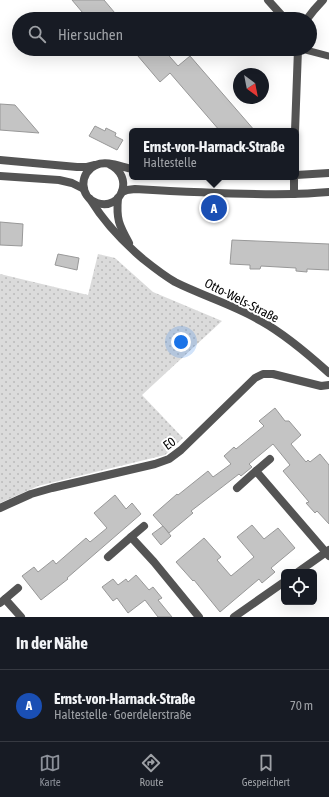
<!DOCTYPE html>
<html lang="de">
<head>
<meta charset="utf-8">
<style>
  body { margin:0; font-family:"Asap Condensed",sans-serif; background:#242831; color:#f1f3f6 }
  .controls { position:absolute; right:12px; bottom:12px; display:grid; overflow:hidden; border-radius:6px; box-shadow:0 4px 16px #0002 }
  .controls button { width:36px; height:36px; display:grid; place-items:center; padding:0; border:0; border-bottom:1px solid #363941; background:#171b24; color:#f1f3f6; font:20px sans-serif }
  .compass { position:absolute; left:233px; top:68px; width:36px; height:36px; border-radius:50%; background:#171b24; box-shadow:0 4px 16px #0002; rotate:148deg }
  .you { position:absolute; left:181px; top:342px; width:14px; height:14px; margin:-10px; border:3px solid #fff; border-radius:50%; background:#1a73e8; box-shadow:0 0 0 6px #1a73e833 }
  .badge { display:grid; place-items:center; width:26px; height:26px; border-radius:50%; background:#8c9099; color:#fff; font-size:13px; font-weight:700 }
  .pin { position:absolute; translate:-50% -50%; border:2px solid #fff; box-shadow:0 1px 4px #0006 }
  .popup { position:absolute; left:129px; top:128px; width:170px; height:52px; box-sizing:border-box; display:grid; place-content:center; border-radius:6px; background:#171b24; filter:drop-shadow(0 1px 3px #0005); font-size:13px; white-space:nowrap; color:#9ea1a6 }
  .popup b { font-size:15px; color:#f1f3f6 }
  .popup::after { content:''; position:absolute; left:50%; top:100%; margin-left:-8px; border:8px solid transparent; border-top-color:#171b24 }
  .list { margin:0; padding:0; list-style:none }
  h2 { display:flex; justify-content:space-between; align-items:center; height:52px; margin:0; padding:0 16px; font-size:17px }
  h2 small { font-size:13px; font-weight:400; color:#9ea1a6 }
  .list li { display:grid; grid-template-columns:26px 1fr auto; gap:12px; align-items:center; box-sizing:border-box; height:72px; padding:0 16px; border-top:1px solid #363941 }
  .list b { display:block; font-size:15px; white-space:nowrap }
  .list p { margin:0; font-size:13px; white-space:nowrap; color:#9ea1a6 }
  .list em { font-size:13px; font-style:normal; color:#9ea1a6 }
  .icon { flex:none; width:22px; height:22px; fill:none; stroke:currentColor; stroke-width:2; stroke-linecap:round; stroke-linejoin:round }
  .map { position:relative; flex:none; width:329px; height:617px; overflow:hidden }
  .search { position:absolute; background:#171b24; box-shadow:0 4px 16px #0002; left:12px; right:12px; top:12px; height:44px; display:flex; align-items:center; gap:10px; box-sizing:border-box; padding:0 14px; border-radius:22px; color:#9ea1a6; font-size:15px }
  .sheet { height:124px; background:#171b24 }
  nav { display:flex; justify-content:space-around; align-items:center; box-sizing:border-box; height:56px; border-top:1px solid #363941; background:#171b24; font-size:11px; color:#9ea1a6 }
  nav a { display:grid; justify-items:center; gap:2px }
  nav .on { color:#8c9099 }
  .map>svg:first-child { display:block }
  .grass { fill:url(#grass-dots) }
  .building { fill:#c4c4c4; stroke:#989898 }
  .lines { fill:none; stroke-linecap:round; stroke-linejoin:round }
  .lane { stroke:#545454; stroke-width:7 }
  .street { stroke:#545454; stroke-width:8 }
  .labels { text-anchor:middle; stroke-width:4; stroke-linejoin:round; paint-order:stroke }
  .street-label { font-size:13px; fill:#000; stroke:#fff }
</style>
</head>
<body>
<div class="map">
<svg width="329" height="617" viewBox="0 0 329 617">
  <defs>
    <pattern id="grass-dots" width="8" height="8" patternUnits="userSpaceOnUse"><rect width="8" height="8" fill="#dbdbdb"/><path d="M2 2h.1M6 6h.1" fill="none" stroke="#bababa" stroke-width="1.8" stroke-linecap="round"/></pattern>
  </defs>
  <rect width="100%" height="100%" fill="#fff"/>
  <path class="grass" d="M98,254L115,258L153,292L222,321L142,395L183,438L165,455L38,486L0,503V274L88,295Z"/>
  <g class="building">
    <path d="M72,0H104L120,19H88Z"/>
    <path d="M132,49H163L178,66L190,56L255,131H220L170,73L160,82Z"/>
    <path d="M0,104L15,105L39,133L0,130Z"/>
    <path d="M95,126L105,131L106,128L116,133L115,136L123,140L117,150L89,136Z"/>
    <path d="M0,222L23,224L22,246L0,245Z"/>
    <path d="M232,240L329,244V270L307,269V272L296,271V268L261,266L260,269H250V265L230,264Z"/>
    <path d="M58,254L79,258L77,270L55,265Z"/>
    <path d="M275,408L285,421H289L301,435L291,444L306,462L308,460L310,462L320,454L329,465V524L317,511L315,513L306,503L309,502L283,471L290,465L273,444L249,464L252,467L241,476L239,474L191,511L193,513L169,533L153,515L177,494L178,495L208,471L213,477L231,464L224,456L234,447L236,449L264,426L259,421Z"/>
    <path d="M115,495L126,509L132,503L141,514L67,578L68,579L41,600L22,576L34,567L38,572L53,560L56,564L86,538L90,542L107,528L94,513Z"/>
    <path d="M252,525L264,539L278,528L295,548L271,568L275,572L262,583L259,579L220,612L194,580L193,581L176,562L204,538L221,557L217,560L231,576L254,557L237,537Z"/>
    <path d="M163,526L171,536L161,545L152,534Z"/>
    <path d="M136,575L149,590L153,587L162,598L158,600L172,617H158L145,600L128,613L117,598L113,601L102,587L113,579L118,585L126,579L128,582Z"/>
  </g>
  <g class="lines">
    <path class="lane" d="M302,49L329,56"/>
    <g class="street">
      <path d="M268,0L285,19"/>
      <path d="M307,19L314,10L323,0"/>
      <path d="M295,131L298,49"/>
      <path d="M0,160L77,167H87L95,165"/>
      <path d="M109,164C135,176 122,211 97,203C79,197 79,172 96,165C107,160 121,167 132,169"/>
      <path d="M296,175L329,173"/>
      <path d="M0,176L59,180L72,183L84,189"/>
      <path d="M122,192L127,190L135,189C187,192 240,195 292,194C304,194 317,193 329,192"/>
      <path d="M294,194V177"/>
      <path d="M118,198C116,219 119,225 129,243"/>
      <path d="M90,199C104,222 122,241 143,259C153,267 163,275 175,282C203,296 234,305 261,321C286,335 308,354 329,373"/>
      <path d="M256,471L270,459"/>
      <path d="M237,488L256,471L329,556"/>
      <path d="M0,508L31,494L52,488L155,464L169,459L181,450L255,378L263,374H273L321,386L329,385"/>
      <path d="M131,537L144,526"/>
      <path d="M108,557L131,537L154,562L199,617"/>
      <path d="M298,572L329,550"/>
      <path d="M5,599L18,588"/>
      <path d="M0,603L5,599L21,617"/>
      <path d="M234,617L284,582"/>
    </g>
  </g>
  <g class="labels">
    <g class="street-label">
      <text transform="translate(242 300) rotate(27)" y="5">Otto-Wels-Straße</text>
      <text transform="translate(169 443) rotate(-36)" y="5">E0</text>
    </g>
  </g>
</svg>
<div class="controls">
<button><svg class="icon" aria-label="locate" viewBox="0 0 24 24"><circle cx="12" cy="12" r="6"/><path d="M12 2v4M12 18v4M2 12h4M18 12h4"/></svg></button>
</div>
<svg class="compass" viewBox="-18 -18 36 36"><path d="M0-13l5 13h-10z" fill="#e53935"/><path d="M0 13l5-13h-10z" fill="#9ea1a6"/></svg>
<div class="you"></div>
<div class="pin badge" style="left:214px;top:208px;background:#1a4fb4">A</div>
<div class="popup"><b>Ernst-von-Harnack-Straße</b>Haltestelle</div>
<div class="search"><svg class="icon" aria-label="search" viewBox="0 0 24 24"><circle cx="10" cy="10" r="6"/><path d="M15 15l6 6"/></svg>Hier suchen</div>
</div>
<section class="sheet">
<h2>In der Nähe<small></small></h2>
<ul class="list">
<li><span class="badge" style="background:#1a4fb4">A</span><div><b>Ernst-von-Harnack-Straße</b><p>Haltestelle · Goerdelerstraße</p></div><em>70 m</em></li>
</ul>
</section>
<nav>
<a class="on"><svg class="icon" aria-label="map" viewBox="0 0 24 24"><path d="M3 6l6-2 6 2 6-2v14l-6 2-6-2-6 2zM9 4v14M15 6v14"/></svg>Karte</a>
<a><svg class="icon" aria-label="directions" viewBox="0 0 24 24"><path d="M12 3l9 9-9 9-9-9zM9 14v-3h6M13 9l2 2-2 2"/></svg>Route</a>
<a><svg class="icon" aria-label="saved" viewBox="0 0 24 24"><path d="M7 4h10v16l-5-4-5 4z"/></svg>Gespeichert</a>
</nav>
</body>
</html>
